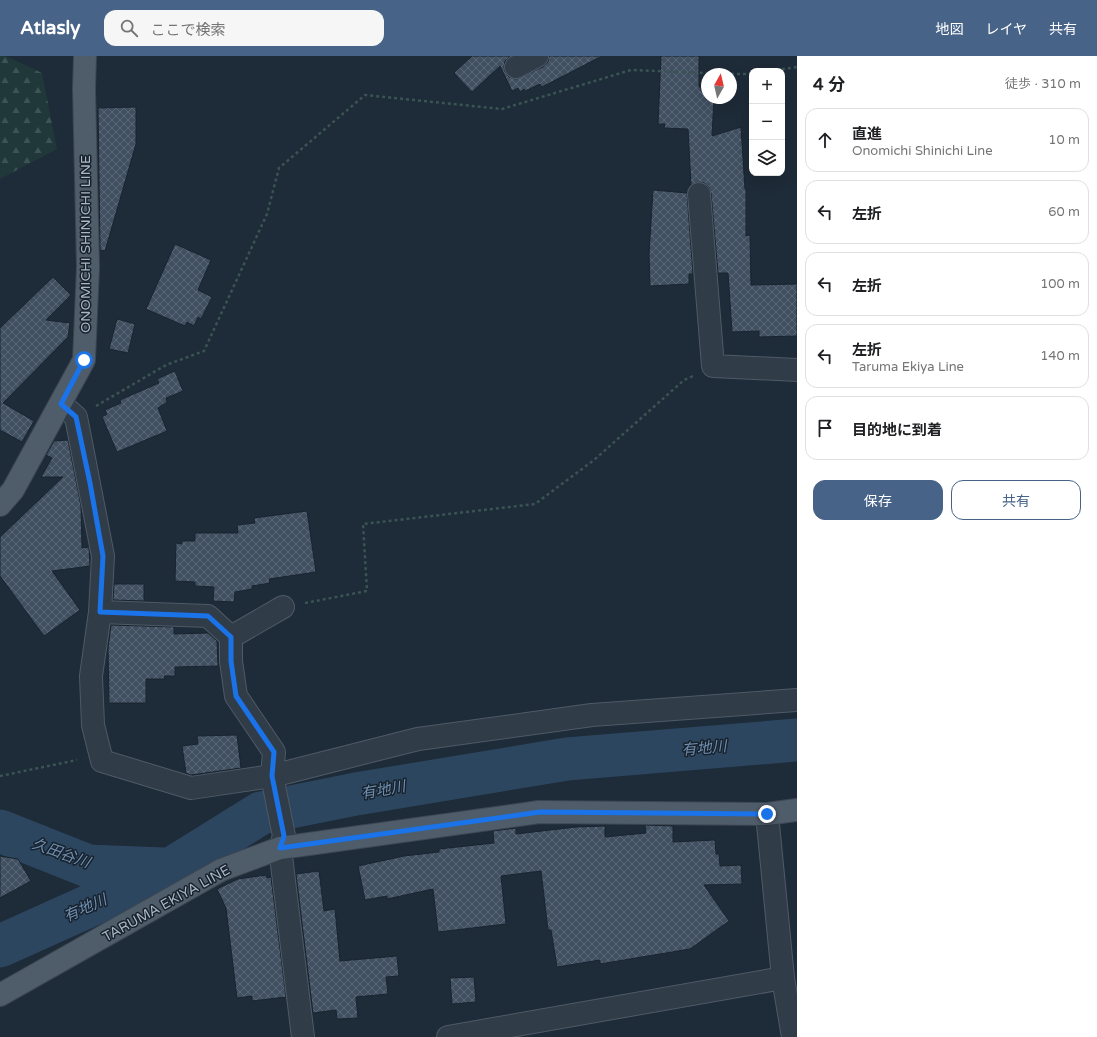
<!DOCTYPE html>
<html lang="ja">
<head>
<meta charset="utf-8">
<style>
  body { margin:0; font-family:"Varela Round","Noto Sans JP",sans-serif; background:#f6f6f6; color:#202124 }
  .controls { position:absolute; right:12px; top:12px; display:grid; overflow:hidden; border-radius:8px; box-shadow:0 4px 16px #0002 }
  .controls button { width:36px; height:36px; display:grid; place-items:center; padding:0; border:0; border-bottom:1px solid #e0e0e0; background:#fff; color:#202124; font:20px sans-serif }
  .compass { position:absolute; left:701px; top:12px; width:36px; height:36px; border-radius:50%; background:#fff; box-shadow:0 4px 16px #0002; rotate:8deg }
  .stop { position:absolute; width:12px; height:12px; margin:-9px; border:3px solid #1a73e8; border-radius:50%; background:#fff }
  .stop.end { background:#1a73e8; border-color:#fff; box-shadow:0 1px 4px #0008 }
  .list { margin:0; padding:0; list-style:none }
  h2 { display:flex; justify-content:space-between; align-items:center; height:52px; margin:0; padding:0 16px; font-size:17px }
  h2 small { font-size:13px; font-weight:400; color:#757577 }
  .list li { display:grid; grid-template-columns:26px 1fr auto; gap:12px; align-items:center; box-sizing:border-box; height:64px; margin:0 8px 8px; padding:0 8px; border:1px solid #e0e0e0; border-radius:12px }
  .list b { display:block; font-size:15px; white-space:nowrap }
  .list p { margin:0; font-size:13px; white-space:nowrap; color:#757577 }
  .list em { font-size:13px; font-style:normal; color:#757577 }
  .actions { display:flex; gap:8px; padding:12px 16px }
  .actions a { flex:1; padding:9px 0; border:1px solid #476387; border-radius:12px; text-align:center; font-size:14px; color:#476387 }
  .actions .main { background:#476387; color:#fff }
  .icon { flex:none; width:22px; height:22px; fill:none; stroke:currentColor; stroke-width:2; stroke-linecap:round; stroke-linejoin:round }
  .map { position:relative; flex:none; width:797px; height:981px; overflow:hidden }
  header { display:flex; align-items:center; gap:24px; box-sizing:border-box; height:56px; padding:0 20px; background:#476387; color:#fff }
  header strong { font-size:19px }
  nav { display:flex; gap:22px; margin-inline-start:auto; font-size:14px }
  .search { width:280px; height:36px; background:#f6f6f6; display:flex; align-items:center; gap:10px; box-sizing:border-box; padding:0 14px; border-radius:12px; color:#757577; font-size:15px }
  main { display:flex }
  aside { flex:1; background:#fff }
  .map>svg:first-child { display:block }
  .forest { fill:url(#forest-firs) }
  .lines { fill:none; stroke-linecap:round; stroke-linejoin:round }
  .river { stroke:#2d465f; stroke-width:43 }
  .building { fill:url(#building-cross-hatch); stroke:#19242f }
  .minor-casing { stroke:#4f5a67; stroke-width:24 }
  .major-casing { stroke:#3b4652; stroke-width:24 }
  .path { stroke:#3a5454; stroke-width:2.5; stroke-dasharray:3 3; stroke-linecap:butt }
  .minor { stroke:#313c49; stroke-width:22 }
  .major { stroke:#4f5c69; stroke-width:22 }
  .route { stroke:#1a73e8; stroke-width:5 }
  .labels { text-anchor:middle; stroke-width:3; stroke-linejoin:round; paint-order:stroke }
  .street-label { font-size:14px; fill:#abb7c6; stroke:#17222d }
  .water-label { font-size:15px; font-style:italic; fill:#7090b2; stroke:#17222d }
</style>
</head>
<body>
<header>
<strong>Atlasly</strong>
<div class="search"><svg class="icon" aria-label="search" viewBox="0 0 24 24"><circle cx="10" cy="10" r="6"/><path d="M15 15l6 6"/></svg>ここで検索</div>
<nav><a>地図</a><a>レイヤ</a><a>共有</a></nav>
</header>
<main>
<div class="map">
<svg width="797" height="981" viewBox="0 0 797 981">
  <defs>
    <pattern id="forest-firs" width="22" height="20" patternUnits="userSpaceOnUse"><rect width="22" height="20" fill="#20383a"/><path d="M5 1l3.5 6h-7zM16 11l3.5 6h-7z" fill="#3e5355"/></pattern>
    <pattern id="building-cross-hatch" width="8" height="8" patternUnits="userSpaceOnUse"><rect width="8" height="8" fill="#405061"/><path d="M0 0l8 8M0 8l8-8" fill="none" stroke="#596776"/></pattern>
  </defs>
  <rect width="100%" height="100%" fill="#1e2b38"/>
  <path class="forest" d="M0,0H6L42,17L57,93L0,123Z"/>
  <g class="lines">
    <g class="river">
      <path d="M0,775L88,810L163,813"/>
      <path d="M0,890L171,813L261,757L356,738L567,703L797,684"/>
    </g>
  </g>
  <g class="building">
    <path d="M472,0H510L505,5L504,10L505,16L509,21L516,23L543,11L548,6L549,0H602L542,31L540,28L525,35L524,33L520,36L518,32L512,35L500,10L472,36L454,17Z"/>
    <path d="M661,0H699V31H701V35H707V42H714L712,80L741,71L745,133H746V180L750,179L751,229L797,228V280L759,281V275L732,276L728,217H718L711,137L709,131L704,127L698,126L691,129L688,73L664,72L665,68H658Z"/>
    <path d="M136,51V88L105,195L100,194L98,52Z"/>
    <path d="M653,134L687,137L693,218H689V228L650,230L649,198Z"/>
    <path d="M175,188L211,204L198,234L212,241L201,263L198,261L194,270L187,266L185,270L146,253Z"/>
    <path d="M53,221L71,239L46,264L70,267L68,281L3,347L34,365L22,386L0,374V272Z"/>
    <path d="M117,263L135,268L128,297L109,293Z"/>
    <path d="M175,315L183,335L166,342L167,346L158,352L167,375L117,396L102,361L107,358L105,354L121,347L120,344L159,327L157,323Z"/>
    <path d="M68,384L81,450L82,492L89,491L90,510L52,515L80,554L44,580L0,520V481L63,421H41L52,402L46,399L54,385Z"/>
    <path d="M307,455L316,516L269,523L270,527L252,530V533L235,536L234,546L213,545L214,531L195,530V526L175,525L176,487L182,488V485H195V477H238L237,469L255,467L254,462Z"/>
    <path d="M114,528H144V545L113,544Z"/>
    <path d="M111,569L174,571V578L208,577L217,585L218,610L175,611V620H164L165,623H146V647H109L108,592Z"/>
    <path d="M237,679L241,712L191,719L186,717L182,690L198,688L197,680Z"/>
    <path d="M645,769L673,770V786L715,784L716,798H719L720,810L741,809L742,828L704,829L729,865L690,893L600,908V904L557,911L551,874H548L541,815L501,820L506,868L438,876L433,833L387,843V840L365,844L358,810L404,800L439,796V793L494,787L493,775L516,772V778L576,771L605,770V781L646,777Z"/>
    <path d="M0,800L18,803L31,825L0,842Z"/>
    <path d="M319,815L324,855L335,853L340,905L397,900L399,920L386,921L388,938L356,941L358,962L337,963L336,954L313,957L296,818Z"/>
    <path d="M266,819L267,822L271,821L286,941L252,945V940L237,942L226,852L217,833L238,823Z"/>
    <path d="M474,921L476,946L452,948L450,922Z"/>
  </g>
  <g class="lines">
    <defs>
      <g id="minor">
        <path d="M516,11L537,0"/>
        <path d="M699,138L713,310L797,314"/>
        <path d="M61,348L76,361L103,500L100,556L91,620L93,669L102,705L191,732L272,720L418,683L592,659L797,644"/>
        <path d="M283,551L231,581V605L236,640L274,696L272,720L284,780L280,792L303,981"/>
        <path d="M100,556L208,560L231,581"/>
        <path d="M767,758L783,922L793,981"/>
        <path d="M448,981L783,922"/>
      </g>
      <g id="major">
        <path d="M0,449L13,434L84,304L88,211L84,33L85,0"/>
        <path d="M0,939L221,814L280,792L539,756L767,758L797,754"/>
      </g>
    </defs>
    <use href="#minor" class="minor-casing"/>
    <use href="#major" class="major-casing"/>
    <g class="path">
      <path d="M770,15L797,11"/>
      <path d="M731,18H752"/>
      <path d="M96,350L166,309L204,295L267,158L279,112L365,39L502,53L631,14L727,18"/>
      <path d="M305,547L367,535L363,468L535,448L594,404L684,324L693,320"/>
      <path d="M0,720L77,704"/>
    </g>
    <use href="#minor" class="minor"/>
    <use href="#major" class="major"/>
  </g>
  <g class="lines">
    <path class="route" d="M84,304L61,348L76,361L90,427L103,500L100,556L208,560L231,581V605L236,640L274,696L272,720L284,780L280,792L540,756L767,758"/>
  </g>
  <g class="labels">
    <g class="street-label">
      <text transform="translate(85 188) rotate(-90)" y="5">ONOMICHI SHINICHI LINE</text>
      <text transform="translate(166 847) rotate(-29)" y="5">TARUMA EKIYA LINE</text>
    </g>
    <g class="water-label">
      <text transform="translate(704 692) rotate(-5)" y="5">有地川</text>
      <text transform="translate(383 734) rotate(-10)" y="5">有地川</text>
      <text transform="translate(61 797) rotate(20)" y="5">久田谷川</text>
      <text transform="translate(85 852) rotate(-24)" y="5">有地川</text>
    </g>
  </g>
</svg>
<div class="controls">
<button>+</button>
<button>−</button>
<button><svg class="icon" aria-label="layers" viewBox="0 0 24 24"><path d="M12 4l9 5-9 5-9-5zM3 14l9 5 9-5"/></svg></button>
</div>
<svg class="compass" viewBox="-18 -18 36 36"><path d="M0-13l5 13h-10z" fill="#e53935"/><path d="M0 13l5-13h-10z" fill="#757577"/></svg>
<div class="stop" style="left:84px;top:304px"></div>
<div class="stop end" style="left:767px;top:758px"></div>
</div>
<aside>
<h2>4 分<small>徒歩 · 310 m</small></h2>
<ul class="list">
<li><svg class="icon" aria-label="ahead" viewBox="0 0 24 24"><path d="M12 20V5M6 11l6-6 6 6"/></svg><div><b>直進</b><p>Onomichi Shinichi Line</p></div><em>10 m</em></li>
<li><svg class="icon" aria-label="left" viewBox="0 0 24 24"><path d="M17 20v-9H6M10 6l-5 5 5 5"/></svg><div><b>左折</b></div><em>60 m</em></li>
<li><svg class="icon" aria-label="left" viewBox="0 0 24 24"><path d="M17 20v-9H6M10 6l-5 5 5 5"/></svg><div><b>左折</b></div><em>100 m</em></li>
<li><svg class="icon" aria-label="left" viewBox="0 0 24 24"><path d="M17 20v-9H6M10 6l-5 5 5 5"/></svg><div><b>左折</b><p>Taruma Ekiya Line</p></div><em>140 m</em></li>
<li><svg class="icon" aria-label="arrive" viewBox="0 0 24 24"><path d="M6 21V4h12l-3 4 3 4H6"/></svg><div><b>目的地に到着</b></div></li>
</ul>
<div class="actions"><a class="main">保存</a><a>共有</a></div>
</aside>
</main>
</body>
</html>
